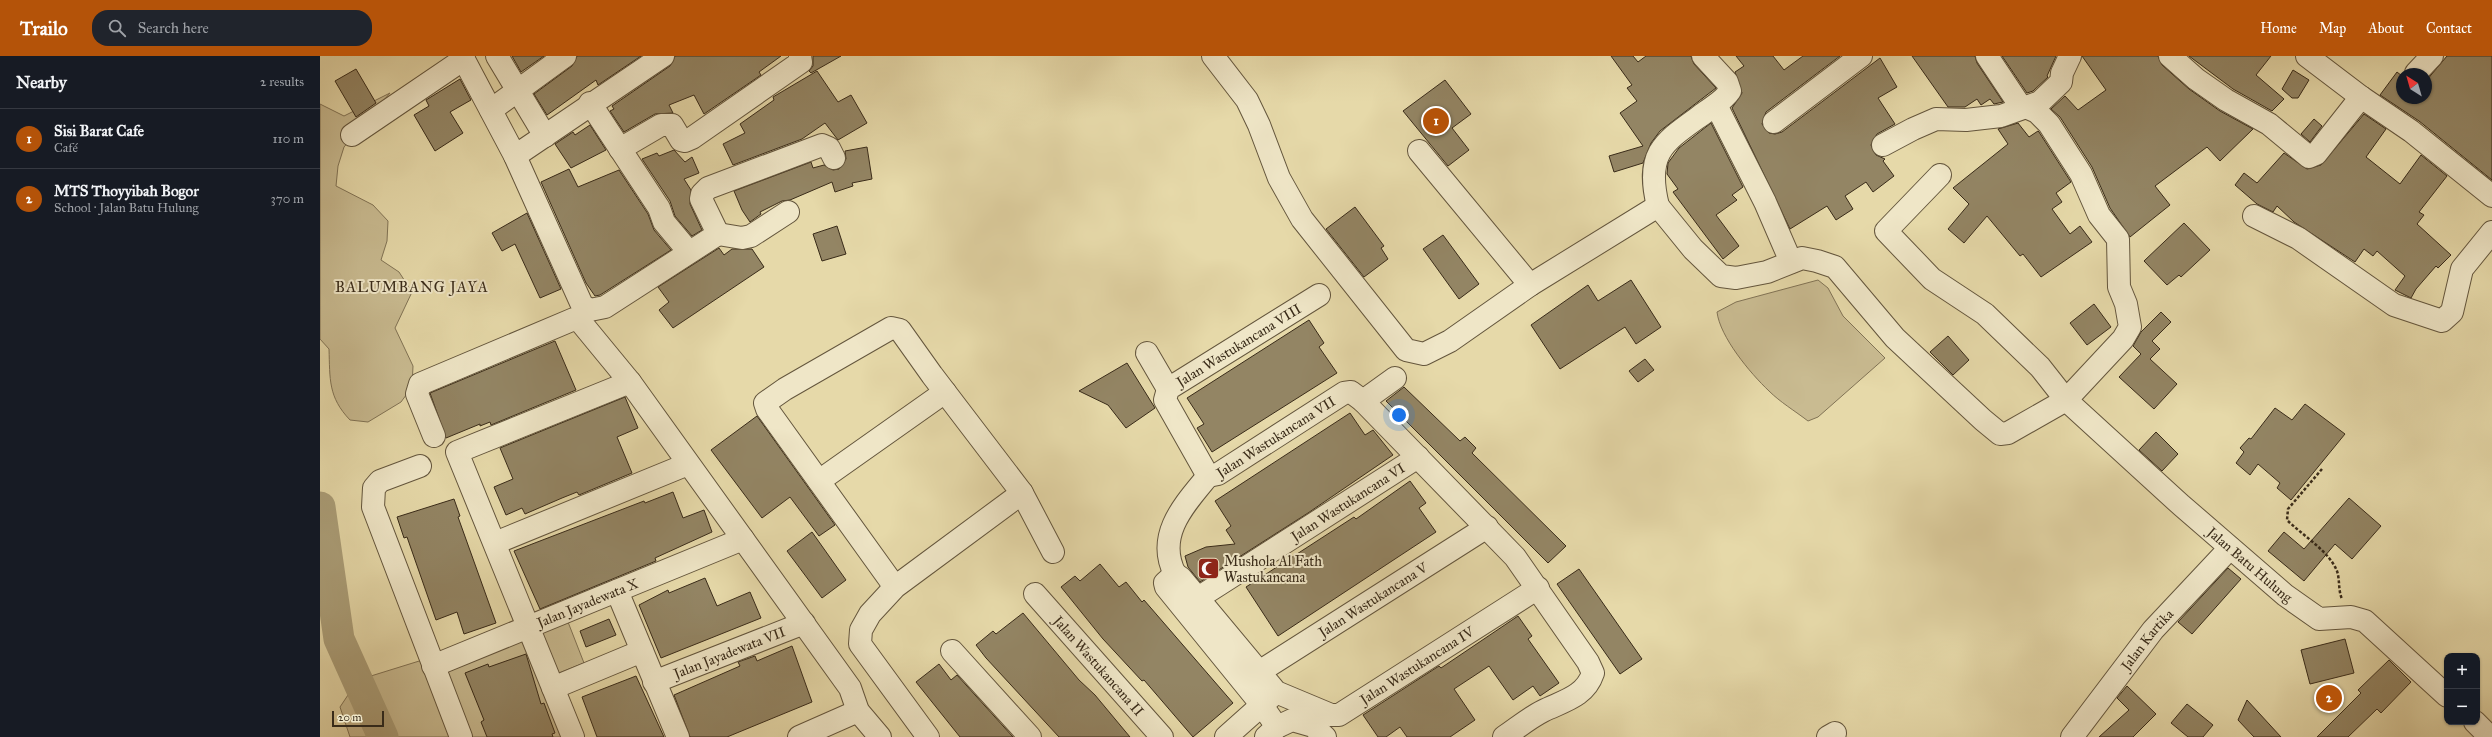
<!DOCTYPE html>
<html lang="en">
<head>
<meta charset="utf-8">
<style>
  body { margin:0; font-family:"IM FELL Great Primer",serif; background:#20242c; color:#f1f3f6 }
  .controls { position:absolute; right:12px; bottom:12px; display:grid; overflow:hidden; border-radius:8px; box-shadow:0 1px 3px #0004 }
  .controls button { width:36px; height:36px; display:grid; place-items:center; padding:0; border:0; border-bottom:1px solid #363941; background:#171b24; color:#f1f3f6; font:20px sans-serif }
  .compass { position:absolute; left:2076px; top:12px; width:36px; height:36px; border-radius:50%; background:#171b24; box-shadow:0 1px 3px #0004; rotate:323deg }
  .scale { position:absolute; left:12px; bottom:10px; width:52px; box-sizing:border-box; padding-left:4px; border:2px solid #392b19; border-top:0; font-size:11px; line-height:14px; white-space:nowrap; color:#392b19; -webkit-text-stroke:3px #efe6c7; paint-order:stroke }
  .you { position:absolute; left:1079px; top:359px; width:14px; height:14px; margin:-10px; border:3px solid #fff; border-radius:50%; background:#1a73e8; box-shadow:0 0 0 6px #1a73e833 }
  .badge { display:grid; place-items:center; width:26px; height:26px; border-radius:50%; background:#b45309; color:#fff; font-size:13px; font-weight:700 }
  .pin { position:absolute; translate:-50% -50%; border:2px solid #fff; box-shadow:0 1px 4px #0006 }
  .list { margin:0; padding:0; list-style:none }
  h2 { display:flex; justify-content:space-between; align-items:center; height:52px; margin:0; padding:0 16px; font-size:17px }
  h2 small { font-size:13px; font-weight:400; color:#9ea1a6 }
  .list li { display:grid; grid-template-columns:26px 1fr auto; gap:12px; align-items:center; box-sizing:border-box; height:60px; padding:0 16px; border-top:1px solid #363941 }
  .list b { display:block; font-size:15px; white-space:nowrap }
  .list p { margin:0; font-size:13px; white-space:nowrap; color:#9ea1a6 }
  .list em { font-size:13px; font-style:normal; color:#9ea1a6 }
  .icon { flex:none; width:22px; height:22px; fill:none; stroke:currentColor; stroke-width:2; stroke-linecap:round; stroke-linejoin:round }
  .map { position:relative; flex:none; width:2172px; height:681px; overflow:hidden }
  header { display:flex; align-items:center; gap:24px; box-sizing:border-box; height:56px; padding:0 20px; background:#b45309; color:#fff }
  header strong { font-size:19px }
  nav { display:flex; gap:22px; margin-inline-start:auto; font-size:14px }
  .search { width:280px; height:36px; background:#20242c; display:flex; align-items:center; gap:10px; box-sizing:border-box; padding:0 14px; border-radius:16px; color:#9ea1a6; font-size:15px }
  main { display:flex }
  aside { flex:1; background:#171b24 }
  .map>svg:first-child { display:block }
  .green { fill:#c9bb91; stroke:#817355 }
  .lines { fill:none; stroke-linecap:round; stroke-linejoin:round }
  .river { stroke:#ab9e78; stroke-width:31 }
  .building { fill:#938564; stroke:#392b19 }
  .minor-casing { stroke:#64563d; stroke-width:24 }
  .path { stroke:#392b19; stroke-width:2.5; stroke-dasharray:3 2; stroke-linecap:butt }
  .minor { stroke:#efe6c7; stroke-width:22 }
  .labels { text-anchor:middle; stroke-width:4; stroke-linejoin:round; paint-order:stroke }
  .street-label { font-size:14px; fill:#392b19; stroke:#efe6c7 }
  .poi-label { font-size:14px; fill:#392b19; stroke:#efe6c7; text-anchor:start }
  .neighbourhood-label { font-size:15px; letter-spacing:1px; fill:#392b19; stroke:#efe6c7 }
</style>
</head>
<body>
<header>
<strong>Trailo</strong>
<div class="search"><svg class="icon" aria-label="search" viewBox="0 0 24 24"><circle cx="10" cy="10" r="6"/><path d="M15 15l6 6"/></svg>Search here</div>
<nav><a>Home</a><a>Map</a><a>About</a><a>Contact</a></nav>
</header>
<main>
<aside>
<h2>Nearby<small>2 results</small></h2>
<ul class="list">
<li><span class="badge">1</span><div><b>Sisi Barat Cafe</b><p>Café</p></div><em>110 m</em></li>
<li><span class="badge">2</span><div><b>MTS Thoyyibah Bogor</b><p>School · Jalan Batu Hulung</p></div><em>370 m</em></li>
</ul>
</aside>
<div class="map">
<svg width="2172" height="681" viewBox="0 0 2172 681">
  <rect width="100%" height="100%" fill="#e6d9a9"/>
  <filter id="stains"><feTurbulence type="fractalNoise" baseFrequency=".005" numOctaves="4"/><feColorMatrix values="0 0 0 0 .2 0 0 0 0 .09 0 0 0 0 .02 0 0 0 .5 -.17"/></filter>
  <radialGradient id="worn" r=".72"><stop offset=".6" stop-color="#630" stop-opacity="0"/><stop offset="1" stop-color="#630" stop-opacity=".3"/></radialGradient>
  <g class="green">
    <path d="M70,37L24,91L18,110L16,130L53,149L68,165L67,185L61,204L79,216L92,236L75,272L93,310L92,331L81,346L48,366L30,364C8,341 10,323 9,293L0,283V48L24,60Z"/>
    <path d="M1498,224L1508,232L1523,260L1565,302L1498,361L1488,365C1475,355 1460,346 1449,335C1430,317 1400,281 1397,256L1416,246Z"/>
    <path d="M248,566L264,607L236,618L220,577Z"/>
    <path d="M212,570L257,681H30L20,651L38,624Z"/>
  </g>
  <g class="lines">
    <path class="river" d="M0,451L19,583L63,681"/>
  </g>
  <g class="building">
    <path d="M192,0H224L201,16Z"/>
    <path d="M257,0H321L278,29L276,24L227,59L214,38L252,10Z"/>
    <path d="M355,0H461L439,16L441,19L384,58L374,39L349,49L353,57L335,58L304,76L290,55L294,53L292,50L350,10Z"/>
    <path d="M493,0H521L491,17L489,15L493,10Z"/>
    <path d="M1291,0H1313L1318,6L1326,0H1371L1374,8L1396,32L1340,75L1331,87L1323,107L1294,116L1289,100L1323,90L1300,57L1317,45L1307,32L1312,29Z"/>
    <path d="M1416,0H1453L1464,14L1483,0H1520L1446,56L1442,68L1449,77L1455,78L1462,76L1560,2L1577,31L1558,42L1575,68L1557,78L1551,89L1556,99L1565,103L1563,105L1574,120L1553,136L1546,126L1525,140L1533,153L1516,164L1507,150L1470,173L1412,52L1422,37L1415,16L1424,10Z"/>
    <path d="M1592,0H1655L1657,7L1683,46L1674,48L1670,43L1661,49L1657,43L1645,51H1628Z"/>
    <path d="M1682,0H1736L1727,20L1728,21L1713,35L1707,37Z"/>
    <path d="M1762,0H1838L1842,9L1869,33L1900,55L1933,73L1900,105L1887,91L1835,130L1850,149L1810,181L1790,152L1772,111L1740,61L1731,53L1745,40L1758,54L1786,34Z"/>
    <path d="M1869,0H1951L1936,19L1964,43L1952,55L1913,33Z"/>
    <path d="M2127,0H2172V124L2099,65L2060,39L2077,16L2082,20V42H2106V25Z"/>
    <path d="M36,13L56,47L36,61L15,25Z"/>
    <path d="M1973,14L1989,24L1978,42H1972L1962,33Z"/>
    <path d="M497,15L518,46L531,39L547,67L518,84L505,67L482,83L413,109L403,88L425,77L420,68L454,44L453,41Z"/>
    <path d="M140,23L151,44L130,56L143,77L115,95L94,59L109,50L106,44Z"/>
    <path d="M1125,24L1151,58L1132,72L1149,94L1128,110L1083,55Z"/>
    <path d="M2044,58L2066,73L2046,101L2080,128L2101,99L2127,120L2099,156L2104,159L2097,168L2131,199L2118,212L2116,210L2096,233L2091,242L2075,234L2085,220L2057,195L2053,200L2044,193L2035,206L1974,166L1957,150L1953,156L1937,148L1915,129L1924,117L1937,127L1964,97L1987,113L2001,109Z"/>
    <path d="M1994,63L2002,70L1990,86L1981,78Z"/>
    <path d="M1391,67L1423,131L1412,139L1417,144L1396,159L1419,190L1403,203L1353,136L1358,133L1347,118L1348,107L1359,92Z"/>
    <path d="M1698,67L1709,81L1718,75L1719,76L1751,126L1736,137L1742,146L1732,153L1750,178L1760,170L1772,186L1721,221L1703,198L1700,200L1667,160L1644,187L1628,173L1649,148L1633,132L1688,88L1678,73Z"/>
    <path d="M270,69L286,94L251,112L235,88L253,76L255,79Z"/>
    <path d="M547,91L552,123L532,127L533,130L515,136L512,126L470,144L462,145L440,156L441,158L430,166L422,154L414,135L491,106L493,112L504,109L513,114L519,113L526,103L525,95Z"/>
    <path d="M354,94L365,106L372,101L379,117L364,123L371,134L370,148L382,174L372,180L355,160L350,145L322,103L337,97L339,100Z"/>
    <path d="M249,113L258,131L299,114L328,158L334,174L351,194L280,239L275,240L266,227L221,126Z"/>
    <path d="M1035,151L1064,190L1061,192L1068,203L1044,221L1006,173Z"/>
    <path d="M207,157L241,233L220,242L195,188L182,195L172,177Z"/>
    <path d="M1864,167L1890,194L1861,221L1859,219L1847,229L1824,205Z"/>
    <path d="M517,170L526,198L502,205L493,178Z"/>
    <path d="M1123,179L1159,228L1139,243L1103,193Z"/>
    <path d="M399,192L404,199L412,193H432L444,211L353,272L339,254L349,246L338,231Z"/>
    <path d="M1311,224L1341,271L1316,288L1305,271L1240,313L1211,269L1268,229L1278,245Z"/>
    <path d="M1774,248L1791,271L1767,289L1750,267Z"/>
    <path d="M1841,256L1851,266L1832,285L1840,293L1830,303L1857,328L1834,353L1799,321L1821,298L1813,290L1821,276Z"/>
    <path d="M989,264L1004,287L999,291L1017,317L892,396L877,372L884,368L867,342Z"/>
    <path d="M1628,280L1649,304L1633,319L1610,296Z"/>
    <path d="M235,285L256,334L171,369L170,366L160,370V368L126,382L110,337Z"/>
    <path d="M1325,303L1334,314L1318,326L1309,315Z"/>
    <path d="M807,307L835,352L806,372L788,349L759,335Z"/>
    <path d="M1084,331L1140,385L1145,381L1156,392L1152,397L1246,490L1228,507L1066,345Z"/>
    <path d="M305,341L318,372L297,381L312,417L259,439L257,436L242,442L205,458L202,452L186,459L174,431L193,423L180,392Z"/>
    <path d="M1985,348L2025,378L1971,444L1957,432L1960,427L1938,408L1930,419L1916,407L1924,396L1920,392L1929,382L1931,383L1955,352L1972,364Z"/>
    <path d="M1030,357L1045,379L1053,374L1073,399L988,457L880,526L868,511L865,500L886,491L915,488L906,474L911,470L895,445Z"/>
    <path d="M437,360L515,469L499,480L470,441L442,462L391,394Z"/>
    <path d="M1836,376L1858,398L1842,415L1819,394Z"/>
    <path d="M1090,425L1106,447L1099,452L1116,476L958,580L926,531L1034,461L1036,463Z"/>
    <path d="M353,436L363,462L384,454L392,476L335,502L336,505L220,553L194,495L324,445L325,447Z"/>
    <path d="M2029,442L2061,470L2032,503L2015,488L1984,525L1948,495L1964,476L1984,493Z"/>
    <path d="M134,443L140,460L138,461L176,567L144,578L137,556L116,564L87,481L84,482L77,461Z"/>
    <path d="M492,476L526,524L502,542L467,495Z"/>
    <path d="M780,508L799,531L806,526L822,546L824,544L913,647L873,681L824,624L822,625L783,583L741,531L755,520L760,525Z"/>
    <path d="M1908,512L1921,523L1872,578L1858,566Z"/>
    <path d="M1259,513L1322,603L1300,618L1237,528Z"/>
    <path d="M385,522L397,550L430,536L441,562L341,602L319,549L348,534L349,537Z"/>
    <path d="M703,557L759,624L775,639L810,681H739L666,602L656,589L673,575L676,578Z"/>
    <path d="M1198,560L1212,580L1208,583L1239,627L1220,640L1213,630L1193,644L1169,610L1134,633L1155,664L1130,681H1087L1080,671L1066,681H1058L1043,659L1119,610L1121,612Z"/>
    <path d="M289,563L296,579L266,591L260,575Z"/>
    <path d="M2025,583L2034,617L1990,628L1981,594Z"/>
    <path d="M472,590L492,646L407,681H370L354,639L420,610L418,606L435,600L437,605Z"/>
    <path d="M206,598L221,648L224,647L235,677L232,678L233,681H167L161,666L164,664L145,617L168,608L169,611Z"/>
    <path d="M2069,604L2091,626L2061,657L2057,653L2028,681H1997L2041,637L2038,634Z"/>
    <path d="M619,608L631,624L637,619L693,681H640L596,626Z"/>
    <path d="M316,620L344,681H277L262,641Z"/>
    <path d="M1807,630L1836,658L1813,681H1779L1809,654L1797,642Z"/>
    <path d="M1927,644L1961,681H1934L1918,664Z"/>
    <path d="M1867,648L1893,669L1883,681H1868L1851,667Z"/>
  </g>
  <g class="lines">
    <defs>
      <g id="minor">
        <path d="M142,0L195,100L343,0"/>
        <path d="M177,0L225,80"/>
        <path d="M893,0L927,44L939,69L959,122L982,163L1086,294L1104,298L1130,285L1210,229L1338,150L1373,193L1401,220L1416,222L1447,216L1482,202L1497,205L1515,211L1575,282L1663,364L1680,378L1688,377L1746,344L1803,283L1810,271L1806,248L1799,231L1798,183L1779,159L1761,118L1729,68L1717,56L1699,48L1667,0"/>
        <path d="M1850,0L1876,23L1906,44L1949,68L1989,101L1996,98L2041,41"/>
        <path d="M1987,0L2041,41L2091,75L2172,140"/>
        <path d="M2096,17L2112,0"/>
        <path d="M270,47L339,152L344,166L369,196"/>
        <path d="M1396,49L1445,146L1471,206"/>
        <path d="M171,54L245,0"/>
        <path d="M1454,66L1541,0"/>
        <path d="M32,79L144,3"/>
        <path d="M1563,89L1593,73L1616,63L1646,64L1681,60L1720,46L1741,26L1742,17L1750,0"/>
        <path d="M300,93L341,69H352L361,84L365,85L372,82L481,6L480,0"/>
        <path d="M1099,95L1210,229"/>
        <path d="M195,100L262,249L270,254L285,251L398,178L381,143L382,138L388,132L502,89L509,92L514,102"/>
        <path id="s1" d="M1620,119L1566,175L1612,223L1665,258L1720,311L1746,344L1861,449L1965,539L1999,563L2031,561L2045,565L2127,640"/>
        <path d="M1338,150C1324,94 1346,85 1387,55C1395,49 1404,44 1410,35L1407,26L1383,0"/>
        <path d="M1934,160L1978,182L2074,249L2122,265L2132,256L2142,213L2172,176"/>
        <path d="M398,178L422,182L431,180L468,156"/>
        <path d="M827,297L848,333"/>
        <path d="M1043,345L1075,322"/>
        <path d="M114,380L97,338L100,328L254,263L259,264L310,326L530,632L538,655L560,681"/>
        <path d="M100,410L60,425L54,432L53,451L141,681"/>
        <path id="s2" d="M888,420L898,418L1024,337L1031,336L1043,345L1195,501L1268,606L1273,617C1265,641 1243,645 1223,655C1209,662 1196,673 1184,681"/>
        <path id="s3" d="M888,420L845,344L848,333L999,239"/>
        <path d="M499,425L625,336"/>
        <path d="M702,437L733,496"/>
        <path d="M175,487L368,408"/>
        <path d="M855,518C835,479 865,448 888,420"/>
        <path d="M575,531L447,353L445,347L465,333L571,272L580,274L612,319L702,437L575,531L550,558L541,574L540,588L608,681"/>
        <path d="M297,535L358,681"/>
        <path id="s4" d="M715,538L842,681"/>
        <path id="s5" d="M878,542L1098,401"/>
        <path d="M632,595L710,681"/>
        <path id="s6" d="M113,610L423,483"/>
        <path id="s7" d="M939,616L1167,471"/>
        <path id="s8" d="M334,626L484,567"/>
        <path d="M233,632L322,595"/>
        <path d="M2155,666L2170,681"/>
        <path id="s9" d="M957,671L941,648L846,531L845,527L855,518L861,522L956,636L1011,659H1019L1218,532"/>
        <path d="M253,681L137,396L310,326"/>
        <path d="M479,681L538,655"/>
        <path d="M906,681L953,639"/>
        <path d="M946,681L957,671L972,664L993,670L1005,681"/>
        <path d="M1508,681L1515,677"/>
        <path id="s10" d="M1752,681L1833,574L1910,492"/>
      </g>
    </defs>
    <use href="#minor" class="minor-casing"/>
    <path class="path" d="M2002,413L1968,453L1967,464C1982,479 2009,495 2017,515C2020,524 2018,534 2022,543"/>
    <use href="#minor" class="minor"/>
  </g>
  <defs>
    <symbol id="mosque-square" viewBox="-11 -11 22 22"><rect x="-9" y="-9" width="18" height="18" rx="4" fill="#8f2418" stroke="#efe6c7"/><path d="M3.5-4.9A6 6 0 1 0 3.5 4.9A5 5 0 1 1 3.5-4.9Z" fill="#fff"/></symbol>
  </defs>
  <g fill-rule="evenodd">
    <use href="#mosque-square" x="876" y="500" width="25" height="25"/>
  </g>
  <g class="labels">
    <g class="street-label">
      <text dy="5" stroke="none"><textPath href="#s3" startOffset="182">Jalan Wastukancana VIII</textPath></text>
      <text dy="5" stroke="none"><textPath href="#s2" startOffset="79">Jalan Wastukancana VII</textPath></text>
      <text dy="5" stroke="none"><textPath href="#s5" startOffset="178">Jalan Wastukancana VI</textPath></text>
      <text dy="5" stroke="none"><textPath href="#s1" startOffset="573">Jalan Batu Hulung</textPath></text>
      <text dy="5" stroke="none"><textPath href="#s7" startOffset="135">Jalan Wastukancana V</textPath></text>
      <text dy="5" stroke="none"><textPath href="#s6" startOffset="167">Jalan Jayadewata X</textPath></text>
      <text dy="5" stroke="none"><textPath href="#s10" startOffset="123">Jalan Kartika</textPath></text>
      <text dy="5" stroke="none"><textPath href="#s8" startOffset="81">Jalan Jayadewata VII</textPath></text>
      <text dy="5" stroke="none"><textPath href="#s4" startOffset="96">Jalan Wastukancana II</textPath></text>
      <text dy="5" stroke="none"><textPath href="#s9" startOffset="512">Jalan Wastukancana IV</textPath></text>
    </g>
    <g class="poi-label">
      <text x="904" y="510">Mushola Al Fath<tspan x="904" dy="16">Wastukancana</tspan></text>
    </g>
    <g class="neighbourhood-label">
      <text x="92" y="236">BALUMBANG JAYA</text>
    </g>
  </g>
  <rect width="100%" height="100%" filter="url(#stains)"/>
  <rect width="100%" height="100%" fill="url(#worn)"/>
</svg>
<div class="controls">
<button>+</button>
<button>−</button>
</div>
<svg class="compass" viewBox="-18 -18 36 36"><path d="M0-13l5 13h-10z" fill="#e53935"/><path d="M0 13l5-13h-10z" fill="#9ea1a6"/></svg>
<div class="scale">20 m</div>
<div class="you"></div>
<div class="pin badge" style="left:1116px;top:65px">1</div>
<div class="pin badge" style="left:2009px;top:642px">2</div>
</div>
</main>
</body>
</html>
